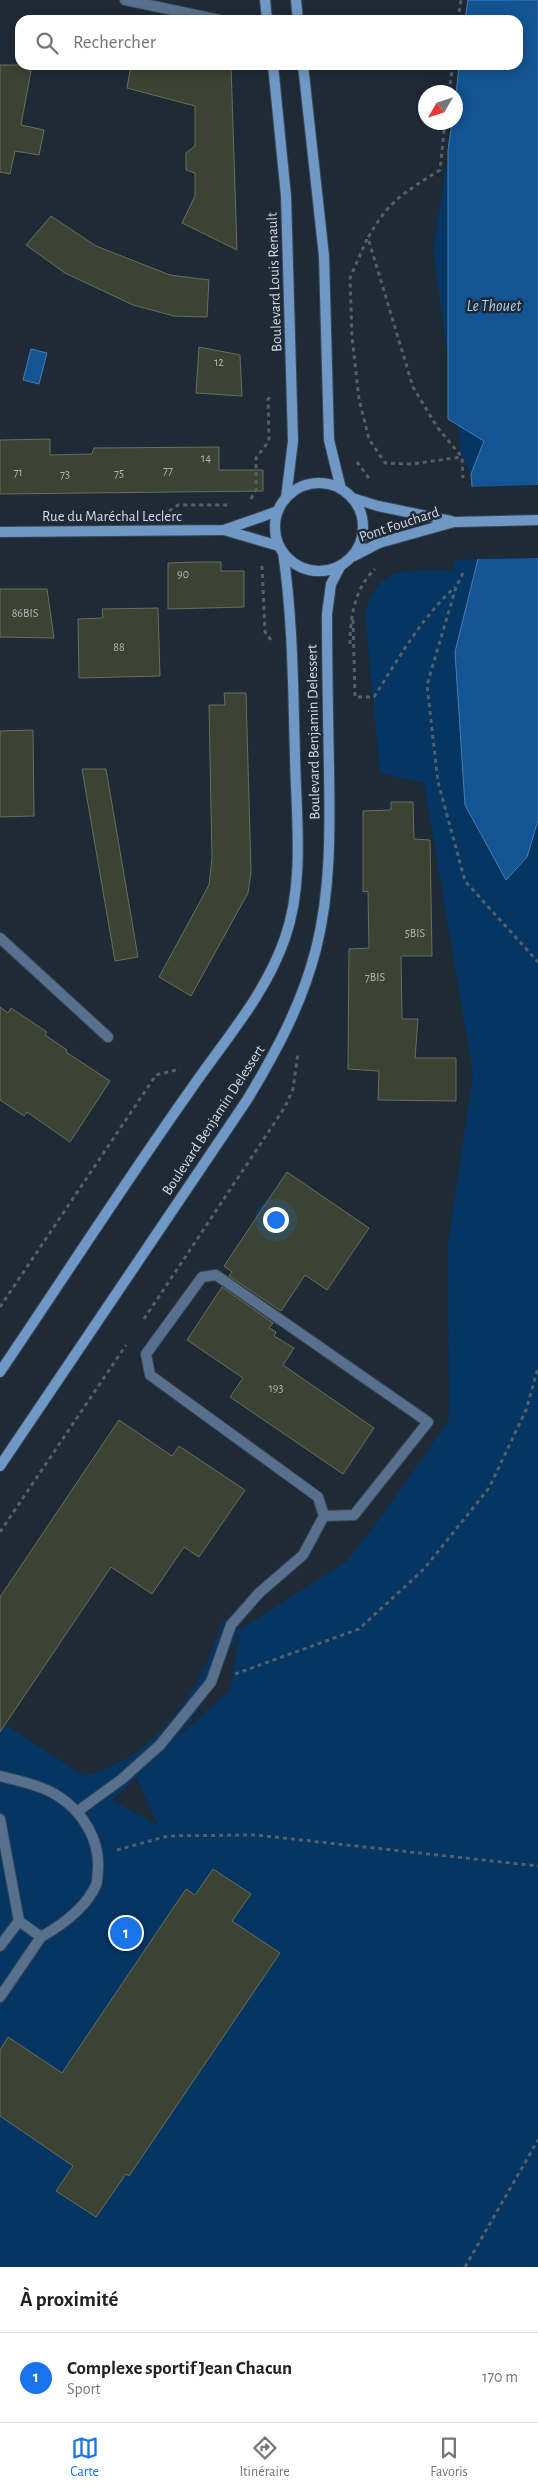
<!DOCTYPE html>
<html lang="fr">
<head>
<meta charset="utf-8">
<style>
  body { margin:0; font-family:"Alegreya Sans",sans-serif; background:#f2f2f2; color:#222 }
  .compass { position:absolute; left:418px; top:85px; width:45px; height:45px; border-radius:50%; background:#fff; box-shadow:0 2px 12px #0003; rotate:231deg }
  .you { position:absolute; left:275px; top:1219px; width:18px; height:18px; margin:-12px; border:4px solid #fff; border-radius:50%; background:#1a73e8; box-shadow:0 0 0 8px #1a73e833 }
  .badge { display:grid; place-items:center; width:32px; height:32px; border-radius:50%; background:#1a73e8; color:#fff; font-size:16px; font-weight:700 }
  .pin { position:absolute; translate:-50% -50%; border:2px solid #fff; box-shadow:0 1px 5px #0006 }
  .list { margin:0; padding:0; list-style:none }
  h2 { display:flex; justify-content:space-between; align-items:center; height:65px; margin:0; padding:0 20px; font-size:21px }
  h2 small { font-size:16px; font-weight:400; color:#767676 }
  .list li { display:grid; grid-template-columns:32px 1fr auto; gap:15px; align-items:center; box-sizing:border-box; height:90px; padding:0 20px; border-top:1px solid #e0e0e0 }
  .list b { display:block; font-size:19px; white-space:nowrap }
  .list p { margin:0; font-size:16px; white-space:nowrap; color:#767676 }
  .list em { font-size:16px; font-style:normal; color:#767676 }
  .icon { flex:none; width:28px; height:28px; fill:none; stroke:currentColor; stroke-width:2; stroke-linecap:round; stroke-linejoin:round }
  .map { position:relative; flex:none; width:538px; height:2267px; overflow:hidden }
  .search { position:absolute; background:#fff; box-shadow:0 2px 12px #0003; left:15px; right:15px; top:15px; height:55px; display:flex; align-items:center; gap:12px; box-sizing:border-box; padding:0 18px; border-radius:15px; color:#767676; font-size:19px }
  .sheet { height:155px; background:#fff }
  nav { display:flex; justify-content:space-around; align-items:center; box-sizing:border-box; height:70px; border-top:1px solid #e0e0e0; background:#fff; font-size:14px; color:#767676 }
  nav a { display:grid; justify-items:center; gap:2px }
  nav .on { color:#1a73e8 }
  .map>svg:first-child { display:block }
  .green { fill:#053562; fill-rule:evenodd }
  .water { fill:#135494; stroke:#4d7cac }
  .pier { fill:#1f2a37 }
  .building { fill:#3d4333; stroke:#676f5d }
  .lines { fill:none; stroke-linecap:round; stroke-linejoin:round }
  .lane-casing { stroke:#3c4653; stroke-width:12 }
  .street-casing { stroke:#3c4653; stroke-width:12 }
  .secondary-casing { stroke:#3c4653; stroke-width:12 }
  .path { stroke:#555f6b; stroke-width:3; stroke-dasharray:4 4; stroke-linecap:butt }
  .lane { stroke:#57708d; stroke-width:10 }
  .street { stroke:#57708d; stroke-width:10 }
  .secondary { stroke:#6f98c6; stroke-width:10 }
  .secondary-bridge-casing { stroke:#3c4653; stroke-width:12; stroke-linecap:butt }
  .secondary-bridge { stroke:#6f98c6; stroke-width:10 }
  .labels { text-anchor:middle; stroke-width:5; stroke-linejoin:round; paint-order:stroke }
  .number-label { font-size:12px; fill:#aeb5b7 }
  .street-label { font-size:15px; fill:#d3dbe3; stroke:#1f2a37 }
  .water-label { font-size:16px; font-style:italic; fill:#afcef2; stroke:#1f2a37 }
</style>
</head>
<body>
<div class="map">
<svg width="538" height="2267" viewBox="0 0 538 2267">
  <rect width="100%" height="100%" fill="#1f2a37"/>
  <path class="green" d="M538,0V2267H0V1721L84,1776C160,1757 202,1688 224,1618L241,1629L347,1561L379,1520L449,1420L448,1244L473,1074L424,783L380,773L365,613C380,561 410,572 454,570L455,560L478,559L471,474L462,457L433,251L453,123L456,122L518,65V20ZM240,1631L230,1690L173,1742L195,1715L215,1680ZM136,1777L158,1825H157L112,1800Z"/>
  <g class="water">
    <path d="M468,0H538V820L527,857L506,880L465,805L455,652L478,559L471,474L484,441L448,419V150L452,123L456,122V95L459,65H518V20H465Z"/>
    <path d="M31,349L47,353L39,384L23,380Z"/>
  </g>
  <path class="pier" d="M538,485V558L475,559L469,487Z"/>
  <g class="building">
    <path d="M0,65H32L21,125L44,130L39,155L15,151L10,174L0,172Z"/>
    <path d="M131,65H231L237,250L182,223L195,196V173L186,170V153L195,146V106L127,88Z"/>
    <path d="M51,216L96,246L170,275L209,280L207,317L174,316L133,305L65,273L26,245Z"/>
    <path d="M199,347L240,355L242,396L196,393Z"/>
    <path d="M50,439V455L92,454L94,448L219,447V470H263V491L0,494V440Z"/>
    <path d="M198,562H221V571H244V607L168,609V563Z"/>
    <path d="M0,589H47L54,638L0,637Z"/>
    <path d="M158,608L160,676L79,678L78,619L103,618L102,609Z"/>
    <path d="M224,693H246L251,872L248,893L191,996L159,977L209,885L212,859L209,705H225Z"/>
    <path d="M33,730L34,816L0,817V731Z"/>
    <path d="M82,769H106L138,957L115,961Z"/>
    <path d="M391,802H413L414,839L430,840L432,956H401L402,1019H418L415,1058H456V1101L378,1100L379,1071L348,1069L349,949L369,948L368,891L363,892V811L391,810Z"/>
    <path d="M0,1007L8,1013L11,1008L47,1032L45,1035L67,1050L66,1052L110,1081L70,1142L27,1112L24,1116L0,1100Z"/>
    <path d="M287,1172L369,1228L327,1290L305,1275L281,1311L229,1276L232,1272L224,1266Z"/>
    <path d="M222,1287L273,1323L269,1328L276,1332L274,1336L294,1348L283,1365L374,1428L343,1474L230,1397L243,1378L187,1340Z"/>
    <path d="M119,1420L172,1456L179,1446L245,1490L199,1557L184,1547L152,1594L111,1567L0,1732V1597Z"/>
    <path d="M213,1869L251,1894L232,1921L280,1953L129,2176L126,2174L96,2217L56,2191L73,2166L0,2116V2050L8,2037L62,2073L186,1889L195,1895Z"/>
  </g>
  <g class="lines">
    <defs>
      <g id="lane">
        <path d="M0,938L108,1037"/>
        <path d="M0,1776C19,1781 41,1785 58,1796C83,1812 100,1840 98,1870C97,1874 98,1881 96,1885C86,1908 62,1925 41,1937L19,1921L0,1819"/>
        <path d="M78,1811L122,1779L160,1745L211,1682L231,1625L259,1593L303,1555L324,1516L318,1497L150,1375L146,1354L202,1277L216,1275L428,1422L354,1515L324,1516"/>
        <path d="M0,1946L19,1921"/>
        <path d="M0,1997L41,1937"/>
      </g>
      <path id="street" d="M125,0L220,20"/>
      <g id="secondary">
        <path d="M265,0L267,20"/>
        <path d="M296,0L298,20"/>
        <path d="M273,65L286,196L293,441L286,498"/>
        <path d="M303,65L324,256L329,440L341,489"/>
        <circle cx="319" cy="527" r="44"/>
        <path d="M352,498L378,506L451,521"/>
        <path d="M224,530L279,546"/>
        <path d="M0,532L224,530L278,511"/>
        <path d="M354,556L379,543L454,522"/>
        <path d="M0,1372C63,1279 124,1184 189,1092C223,1042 265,996 285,938C305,881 296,815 295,756C293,688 293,620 283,552"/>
        <path d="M0,1466L247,1100C276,1052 302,1004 316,949C331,890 330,829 329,769C328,717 327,666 327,614L331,584L340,567"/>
      </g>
    </defs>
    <use href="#lane" class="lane-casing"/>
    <use href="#street" class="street-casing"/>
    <use href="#secondary" class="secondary-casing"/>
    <g class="path">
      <path d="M458,20L461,0"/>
      <path d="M449,92L453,65"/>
      <path d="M445,122L440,170C405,192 388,201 368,238L413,387L437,427L462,457L463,478"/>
      <path d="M367,239L350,278L352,337L359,399L369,439L385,463L412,464L461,457"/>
      <path d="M357,462L371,481"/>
      <path d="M251,499L256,489V458L269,441L268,399L272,396"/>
      <path d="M169,511L178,505H231"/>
      <path d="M262,566L265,632L271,640"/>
      <path d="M463,573L456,587L427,685L438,782L465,881L538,962"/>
      <path d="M353,620L355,697H374C399,658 421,618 455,587"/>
      <path d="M350,644C350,617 355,588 375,569"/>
      <path d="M0,1307L156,1075L180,1069"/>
      <path d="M144,1319L285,1107L293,1089L298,1053"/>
      <path d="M0,1532L126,1345"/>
      <path d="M235,1674L359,1629L424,1569L489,1488L526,1410L538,1368"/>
      <path d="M117,1850L168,1836L256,1835L538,1866"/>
      <path d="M465,2267L538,2140"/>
    </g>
    <use href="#lane" class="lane"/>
    <use href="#street" class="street"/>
    <use href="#secondary" class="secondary"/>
    <defs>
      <path id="secondary-bridge" d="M454,522L538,520"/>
    </defs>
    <use href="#secondary-bridge" class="secondary-bridge-casing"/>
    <use href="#secondary-bridge" class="secondary-bridge"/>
  </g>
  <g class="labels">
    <g class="number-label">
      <text x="219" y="366">12</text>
      <text x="206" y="462">14</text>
      <text x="168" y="474">77</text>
      <text x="18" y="476">71</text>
      <text x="119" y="477">75</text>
      <text x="65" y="478">73</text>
      <text x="183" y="578">90</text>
      <text x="25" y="617">86BIS</text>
      <text x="119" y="651">88</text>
      <text x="415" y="937">5BIS</text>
      <text x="375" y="981">7BIS</text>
      <text x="276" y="1392">193</text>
    </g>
    <g class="street-label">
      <text transform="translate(274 282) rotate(-92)" y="5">Boulevard Louis Renault</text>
      <text x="112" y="521">Rue du Maréchal Leclerc</text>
      <text transform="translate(399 524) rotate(-18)" y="5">Pont Fouchard</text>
      <text transform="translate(313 732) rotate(-91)" y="5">Boulevard Benjamin Delessert</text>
      <text transform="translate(213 1120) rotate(-57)" y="5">Boulevard Benjamin Delessert</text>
    </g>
    <g class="water-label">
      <text x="494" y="311">Le Thouet</text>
    </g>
  </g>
</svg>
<svg class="compass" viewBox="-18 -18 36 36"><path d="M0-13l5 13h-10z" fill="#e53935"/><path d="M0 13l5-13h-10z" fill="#767676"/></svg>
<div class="you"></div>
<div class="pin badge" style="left:126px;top:1933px">1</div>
<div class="search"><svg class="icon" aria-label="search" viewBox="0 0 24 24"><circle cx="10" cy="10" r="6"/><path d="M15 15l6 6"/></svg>Rechercher</div>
</div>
<section class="sheet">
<h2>À proximité<small></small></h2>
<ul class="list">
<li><span class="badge">1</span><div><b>Complexe sportif Jean Chacun</b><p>Sport</p></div><em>170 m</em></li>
</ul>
</section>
<nav>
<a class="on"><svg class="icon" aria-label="map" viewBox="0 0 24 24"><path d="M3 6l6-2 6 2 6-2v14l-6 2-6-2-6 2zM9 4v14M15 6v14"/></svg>Carte</a>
<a><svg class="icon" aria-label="directions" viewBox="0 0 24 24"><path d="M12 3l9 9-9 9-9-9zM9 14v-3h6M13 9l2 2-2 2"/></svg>Itinéraire</a>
<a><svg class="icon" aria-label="saved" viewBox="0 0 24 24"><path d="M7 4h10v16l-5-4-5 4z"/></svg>Favoris</a>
</nav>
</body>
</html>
